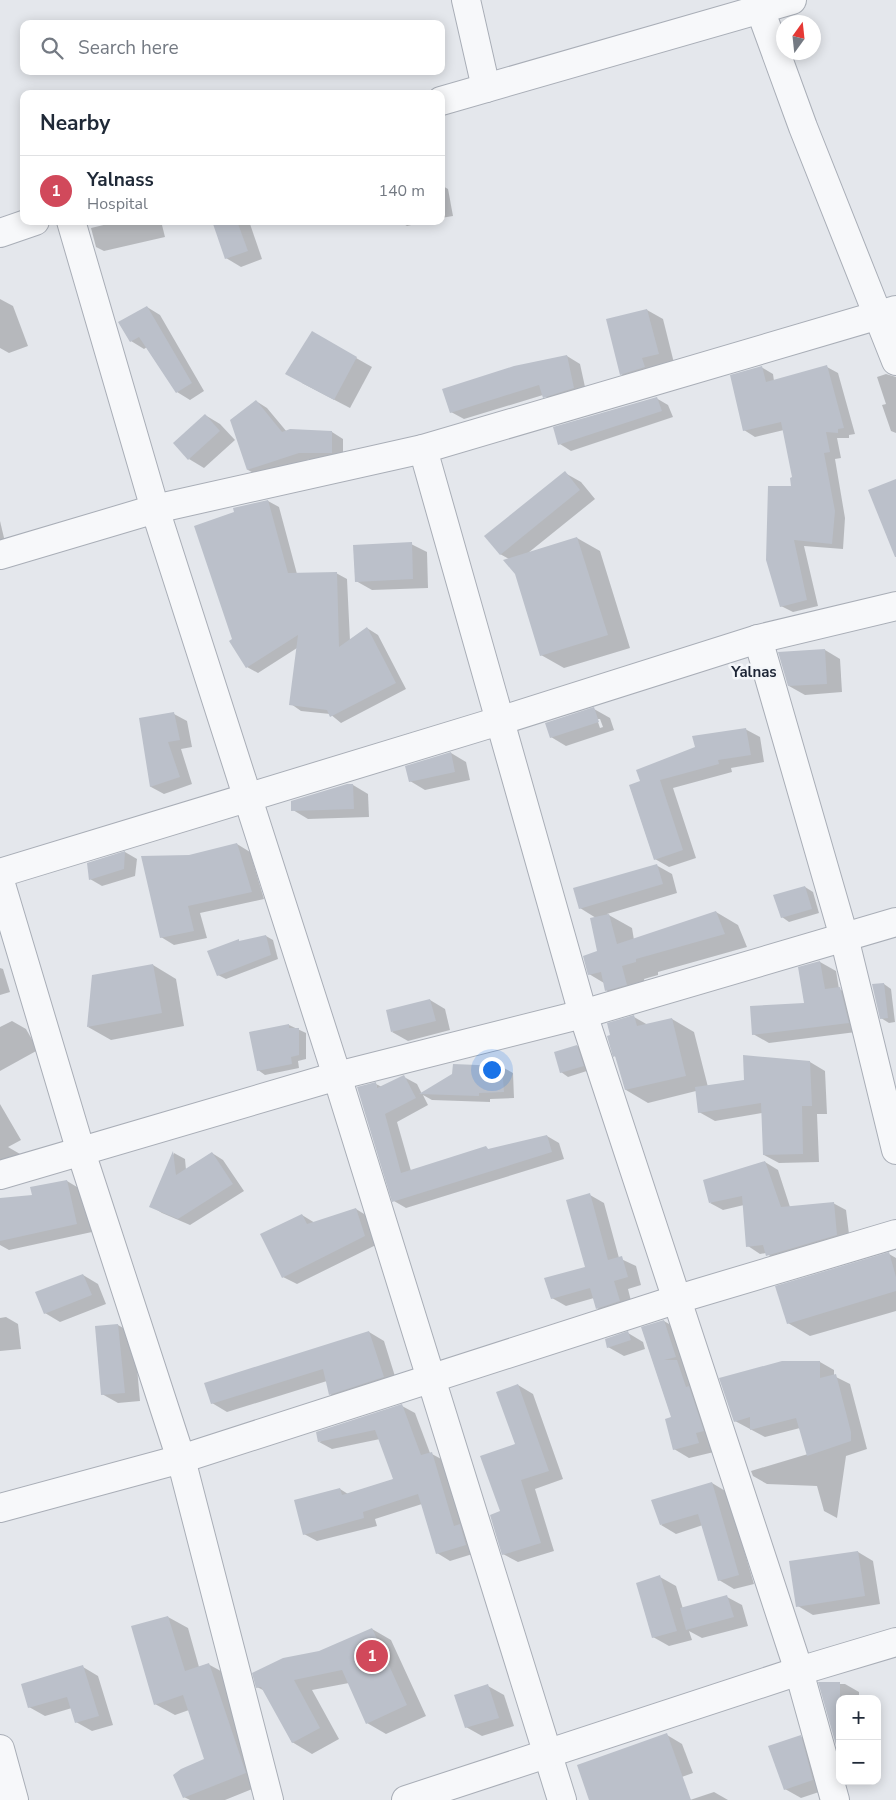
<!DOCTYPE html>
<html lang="en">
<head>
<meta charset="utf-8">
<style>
  body { margin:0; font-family:"Nunito Sans",sans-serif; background:#f6f6f7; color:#1f2937 }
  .controls { position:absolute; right:15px; bottom:15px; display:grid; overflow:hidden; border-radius:10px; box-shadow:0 2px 12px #0003 }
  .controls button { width:45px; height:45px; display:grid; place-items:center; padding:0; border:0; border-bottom:1px solid #e0e1e3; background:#fff; color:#1f2937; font:25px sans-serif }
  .compass { position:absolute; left:776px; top:15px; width:45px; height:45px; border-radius:50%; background:#fff; box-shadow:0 2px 12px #0003; rotate:15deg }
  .you { position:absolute; left:491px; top:1069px; width:18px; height:18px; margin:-12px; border:4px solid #fff; border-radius:50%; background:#1a73e8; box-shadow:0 0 0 8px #1a73e833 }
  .badge { display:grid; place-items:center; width:32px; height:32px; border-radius:50%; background:#d1495b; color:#fff; font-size:16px; font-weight:700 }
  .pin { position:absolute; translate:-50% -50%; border:2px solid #fff; box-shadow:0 1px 5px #0006 }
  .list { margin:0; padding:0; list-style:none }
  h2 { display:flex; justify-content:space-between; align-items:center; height:65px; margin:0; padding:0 20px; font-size:21px }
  h2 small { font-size:16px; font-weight:400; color:#747a83 }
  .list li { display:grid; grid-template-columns:32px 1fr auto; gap:15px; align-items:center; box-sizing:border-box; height:70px; padding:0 20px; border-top:1px solid #e0e1e3 }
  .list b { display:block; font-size:19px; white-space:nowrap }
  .list p { margin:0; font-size:16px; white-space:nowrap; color:#747a83 }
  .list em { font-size:16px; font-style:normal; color:#747a83 }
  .icon { flex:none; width:28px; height:28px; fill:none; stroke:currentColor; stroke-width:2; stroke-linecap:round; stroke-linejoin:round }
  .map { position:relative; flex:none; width:896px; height:1800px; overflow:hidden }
  .search { position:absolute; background:#fff; box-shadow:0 2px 12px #0003; left:20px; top:20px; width:425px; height:55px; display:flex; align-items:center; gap:12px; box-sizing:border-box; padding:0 18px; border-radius:10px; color:#747a83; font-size:19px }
  .panel { position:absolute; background:#fff; box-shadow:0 2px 12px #0003; left:20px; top:90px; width:425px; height:135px; border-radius:10px }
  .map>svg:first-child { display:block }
  .shadow { fill:#0003; fill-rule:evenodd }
  .building { fill:#bbc0ca }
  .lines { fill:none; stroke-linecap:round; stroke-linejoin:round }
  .minor-casing { stroke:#a9aeb7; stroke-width:30 }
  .minor { stroke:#f7f8fa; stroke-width:28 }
  .labels { text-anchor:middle; stroke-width:5; stroke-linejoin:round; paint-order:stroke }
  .neighbourhood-label { font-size:15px; font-weight:bold; fill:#1d2536; stroke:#f4f6f9 }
</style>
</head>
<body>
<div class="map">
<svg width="896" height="1800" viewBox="0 0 896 1800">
  <rect width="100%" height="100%" fill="#e4e7ec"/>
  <g class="shadow">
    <path d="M441,185L448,189L453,216L441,218Z"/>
    <path d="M120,221H161L165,237L104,251L96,247L91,228Z"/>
    <path d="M213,221H249L262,259L241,267L226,258Z"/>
    <path d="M399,221H428L407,226Z"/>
    <path d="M0,299L13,306L28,346L9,353L0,348Z"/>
    <path d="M147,307L160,315L204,391L190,400L177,392L147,347L144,349L131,341Z"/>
    <path d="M647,310L663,319L674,363L637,383L621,374Z"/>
    <path d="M312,333L372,367L350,408L302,383Z"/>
    <path d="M567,356L580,364L587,396L557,404L543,395L464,419L451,412Z"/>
    <path d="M761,367L773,374L774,381L827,367L838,373L855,434L849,435V438H837L841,458L835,459L845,518L843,549L804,546L818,606L793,612L781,606L794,478L784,430L755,437L744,430Z"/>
    <path d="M886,374L896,377V433L891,431L882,405L886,404L877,377Z"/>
    <path d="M656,398L668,405L673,417L571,451L560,444Z"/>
    <path d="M256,401L267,408L287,432H332L343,439V459H310L259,476L248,470Z"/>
    <path d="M205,415L220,424L235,440L204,468L189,459Z"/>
    <path d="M565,473L581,482L595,499L528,553L577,538L600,551L630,648L564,668L541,655L516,573L509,559L500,554Z"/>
    <path d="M268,501L279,507L297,574L336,573L347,579L350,641L367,628L378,635L406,689L341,723L330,714L301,711L291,704L297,648L258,673L247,667L233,640Z"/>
    <path d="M0,521L5,542L0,543Z"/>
    <path d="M411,544L427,552L428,588L372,590L356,581Z"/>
    <path d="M825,650L840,659L842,692L805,695L789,686Z"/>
    <path d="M594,709L610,718L614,730L566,746L551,737ZM597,719H600L603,727L600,728Z"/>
    <path d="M174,714L187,721L192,747L181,749L192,784L164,794L151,787L141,719Z"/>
    <path d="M745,729L760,737L764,762L731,768L732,772L673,788L696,858L669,867L655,859L642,782Z"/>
    <path d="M451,753L466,762L470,780L425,790L410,781Z"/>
    <path d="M353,785L368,794L369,817L308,819L293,810Z"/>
    <path d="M237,844L250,852L264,899L200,913L207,938L174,945L161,937L189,856Z"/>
    <path d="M125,852L137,859L135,876L102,886L90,879L88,864Z"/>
    <path d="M656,865L672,874L677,893L607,914L632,928L634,940L716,912L738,925L747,947L658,972V975L644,979L649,998L629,1004L606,990L604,983L589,974L598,952L596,918L580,908Z"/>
    <path d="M805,887L813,892L819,913L789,922L782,917Z"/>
    <path d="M266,936L273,940L278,959L226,979L218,975L241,942Z"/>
    <path d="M820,962L836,971L839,989L855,997L864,1031L769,1043L753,1034L805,1004L799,968Z"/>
    <path d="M153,965L176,979L184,1026L111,1040L88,1027Z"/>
    <path d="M0,968L3,969L10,992L0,995Z"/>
    <path d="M884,984L891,989L895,1022L889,1023L881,1018Z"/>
    <path d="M430,1000L445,1009L450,1030L408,1041L392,1032Z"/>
    <path d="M634,1017L648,1025L672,1019L694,1032L708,1087L746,1081L810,1062L825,1071L827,1114H817L819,1162L779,1163L764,1155L762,1113L715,1121L699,1112L696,1091L648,1103L626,1090L617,1057L614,1056Z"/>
    <path d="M12,1021L26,1029L38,1050L0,1071V1027Z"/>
    <path d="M289,1025L306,1033V1059L298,1061L299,1068L265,1075L258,1070Z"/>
    <path d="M577,1046L584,1051L590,1070L568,1077L561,1072Z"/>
    <path d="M502,1067L513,1073L514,1098L490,1099V1102L432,1100L423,1095L428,1105L397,1122L411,1171L486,1148L490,1150L547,1136L559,1143L564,1159L406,1208L394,1201L376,1084L382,1087L404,1077L417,1084L422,1094Z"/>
    <path d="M0,1104L21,1140L8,1147L20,1154L0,1161Z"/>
    <path d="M174,1153L185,1159L186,1170L212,1153L223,1160L244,1191L190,1225L162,1213L151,1206Z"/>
    <path d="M765,1162L778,1170L790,1207L833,1203L846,1210L850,1242L780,1263L766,1253L760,1254L748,1246L744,1205L723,1210L710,1203Z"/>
    <path d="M67,1181L82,1190L92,1232L9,1250L0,1245V1199L34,1197Z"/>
    <path d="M590,1195L604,1203L619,1258L636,1266L641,1285L628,1289L633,1309L611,1316L597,1308L594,1298L566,1306L552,1298L586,1268Z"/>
    <path d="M356,1209L369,1217L378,1244L297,1284L283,1277L302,1215L315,1223Z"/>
    <path d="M889,1254L896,1258V1311L810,1336L788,1323Z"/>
    <path d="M83,1275L98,1284L106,1304L60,1322L45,1313Z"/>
    <path d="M6,1317L18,1324L21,1349L0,1351V1318Z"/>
    <path d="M664,1321L679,1330L714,1452L689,1458L674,1449L673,1418L643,1328Z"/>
    <path d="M118,1325L134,1334L140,1401L118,1403L102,1394L96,1327Z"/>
    <path d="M369,1332L384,1341L398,1386L345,1403L330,1394L327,1381L227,1412L212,1403Z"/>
    <path d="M628,1333L643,1342L645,1349L624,1356L608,1347Z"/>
    <path d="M820,1362L834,1370V1376L850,1384L867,1449L846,1456L837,1518L824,1511L817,1486L767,1484L753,1476L751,1471L808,1454L800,1428L765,1437L735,1421Z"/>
    <path d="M518,1385L533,1394L563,1479L535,1489L554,1551L518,1562L503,1554L502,1512L516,1445Z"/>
    <path d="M402,1406L415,1413L430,1453L445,1461L479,1552L450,1561L437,1553L422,1504L375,1519L377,1526L317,1541L304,1534L340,1489L348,1494L395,1479L380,1439L332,1449L319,1442Z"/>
    <path d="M712,1483L727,1492L754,1584L734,1589L719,1580L703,1525L676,1534L661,1525Z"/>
    <path d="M858,1552L873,1561L880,1604L813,1615L798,1606Z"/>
    <path d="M660,1577L676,1586L683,1609L727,1597L742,1605L748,1626L702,1638L689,1631L692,1640L669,1646L653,1637Z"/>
    <path d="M168,1617L188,1628L199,1667L208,1664L228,1675L265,1784L225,1800H190L184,1797L206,1759L189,1710L175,1715L155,1704Z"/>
    <path d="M372,1629L391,1640L426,1716L386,1734L367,1723L349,1683L312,1690L339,1739L312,1754L292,1742L265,1691L257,1687L319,1652Z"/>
    <path d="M83,1667L98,1676L113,1725L92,1731L76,1722L72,1708L45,1716L29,1707Z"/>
    <path d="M820,1684H845L859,1692V1699H840Z"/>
    <path d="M488,1686L504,1695L514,1726L482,1736L466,1727Z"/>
    <path d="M667,1735L682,1744L693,1773L617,1800H596Z"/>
    <path d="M801,1737L816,1746L828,1789L801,1798L785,1789Z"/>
    <path d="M714,1792L728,1800H690Z"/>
  </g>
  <g class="building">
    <path d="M212,221H237L248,251L225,259Z"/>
    <path d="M147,306L192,383L176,393L139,337L130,342L118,322Z"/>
    <path d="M647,309L659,354L642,358L645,367L620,375L606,319Z"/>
    <path d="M312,331L357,357L334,400L285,374Z"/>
    <path d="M567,355L574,388L543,398L539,385L450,413L442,389L514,366Z"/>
    <path d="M827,365L844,428L838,429V433L826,432L830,452L824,453L835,511L832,544L794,540L807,600L780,607L766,560L768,486H791L790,478L792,477L781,422L743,431L730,375L762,366L766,382Z"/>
    <path d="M657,397L662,411L558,445L553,427Z"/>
    <path d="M256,400L282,432L290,429L332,431V453H299L247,470L230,420Z"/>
    <path d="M205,414L220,431L188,460L173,443Z"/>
    <path d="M565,471L580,490L500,555L484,536Z"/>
    <path d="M896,479V557H895L868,490Z"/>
    <path d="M268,500L288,573L337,572L339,647L367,627L396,683L330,717L327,710L289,705L298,635L246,668L229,641L232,639L194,526L234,512L233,508Z"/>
    <path d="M577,537L608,635L540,656L515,574L503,560Z"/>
    <path d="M412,542L413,579L355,582L353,545Z"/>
    <path d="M825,649L827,684L788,686L778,652Z"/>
    <path d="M594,707L599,722L550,738L545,723Z"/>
    <path d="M174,712L180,740L168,742L180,777L150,787L139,718Z"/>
    <path d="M746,728L751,755L718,760L719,764L660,780L683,850L654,860L629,785L640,781L636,770L695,747L692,736Z"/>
    <path d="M451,752L455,772L409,782L405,766Z"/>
    <path d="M347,784H353L354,809L291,811V801Z"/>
    <path d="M237,843L252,892L188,906L194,931L160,938L141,856L189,855Z"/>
    <path d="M125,851L124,869L89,880L87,863Z"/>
    <path d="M657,864L663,884L579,909L573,888Z"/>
    <path d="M805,886L812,909L781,918L773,895Z"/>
    <path d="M716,911L725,934L636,959V962L622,966L627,985L605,991L601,972L588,975L583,956L597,951L590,918L609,914L617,944Z"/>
    <path d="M266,935L271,955L217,976L207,951L239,939V941Z"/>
    <path d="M820,961L825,989L840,987L849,1023L752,1035L750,1006L804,1003L798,967Z"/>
    <path d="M153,964L162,1013L87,1027L92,975Z"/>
    <path d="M884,983L888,1018L880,1019L872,984Z"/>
    <path d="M430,999L436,1021L391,1032L386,1010Z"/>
    <path d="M634,1015L637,1026L672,1018L686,1076L625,1090L615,1056L613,1057L607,1036L610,1035L607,1023Z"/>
    <path d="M289,1024V1028H299V1055L291,1057L292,1064L257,1071L249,1032Z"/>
    <path d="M577,1045L584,1066L560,1073L554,1052Z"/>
    <path d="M743,1055L810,1061L812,1106H802L803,1154L763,1155L761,1103L698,1113L695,1087L744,1080Z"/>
    <path d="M453,1064L502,1066L504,1092L479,1093V1096L419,1094L452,1074Z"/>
    <path d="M404,1075L416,1098L385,1114L401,1173L486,1146L488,1149L547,1135L552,1152L392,1202L357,1087L376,1082L377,1088Z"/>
    <path d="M173,1151L176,1175L212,1152L233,1184L178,1219L149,1207Z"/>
    <path d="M765,1161L781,1207L834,1202L837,1235L766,1256L763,1245L746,1247L742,1196L709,1203L703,1180Z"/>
    <path d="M67,1180L77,1224L0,1241V1198L32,1195L30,1187Z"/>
    <path d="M590,1193L608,1260L622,1256L628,1277L614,1281L620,1301L596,1309L590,1288L551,1299L544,1278L585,1267L566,1200Z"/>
    <path d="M356,1208L365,1236L282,1278L260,1234L302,1214L307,1224Z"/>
    <path d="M889,1252L896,1277V1291L787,1324L775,1286Z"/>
    <path d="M83,1274L92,1295L44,1314L35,1292Z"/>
    <path d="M664,1320L676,1357L664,1360H677L686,1387L689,1386L704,1431L696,1433L699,1443L673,1450L665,1419L671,1417L641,1327Z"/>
    <path d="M118,1324L125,1393L101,1395L95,1326Z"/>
    <path d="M369,1331L384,1377L329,1395L323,1369L211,1404L204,1383Z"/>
    <path d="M628,1331L631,1340L607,1348L605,1339Z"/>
    <path d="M782,1361H820V1378L836,1374L851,1432V1441L807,1456L796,1418L750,1430V1417L734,1422L719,1378Z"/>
    <path d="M518,1384L549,1471L521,1480L541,1543L502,1555L490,1515L500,1511L480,1456L515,1444L496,1392Z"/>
    <path d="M402,1404L421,1455L432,1452L454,1526L460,1524L466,1545L436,1554L418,1494L363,1512L364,1518L303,1535L294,1500L340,1488L342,1495L393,1479L375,1430L318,1442L316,1432Z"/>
    <path d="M712,1482L739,1575L718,1581L698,1514L660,1525L651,1500Z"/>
    <path d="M858,1551L865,1596L796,1607L789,1561Z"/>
    <path d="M660,1575L677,1631L652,1638L636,1583Z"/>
    <path d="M727,1595L734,1617L686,1630L680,1608Z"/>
    <path d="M168,1616L185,1671L209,1663L246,1773L183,1798L173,1775L181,1769L204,1759L183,1695L154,1705L131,1626Z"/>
    <path d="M372,1628L407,1705L366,1724L342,1670L294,1680L320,1728L292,1743L261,1687L256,1688L252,1673L283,1658L319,1651Z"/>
    <path d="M83,1665L99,1716L75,1723L67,1697L28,1708L21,1684Z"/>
    <path d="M818,1682H840V1759Z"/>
    <path d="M488,1684L499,1718L465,1728L454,1695Z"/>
    <path d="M667,1733L691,1800H589L577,1765Z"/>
    <path d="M801,1735L813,1780L784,1790L768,1746Z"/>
  </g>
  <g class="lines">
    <defs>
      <g id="minor">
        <path d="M466,0L486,88"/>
        <path d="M760,9L803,127L896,361"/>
        <path d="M441,101L792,0"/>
        <path d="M71,221L155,509L337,1076L562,1800"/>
        <path d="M0,233L35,221"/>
        <path d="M423,449L583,1014L799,1671L835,1800"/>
        <path d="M0,555L155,509L423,449L896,310"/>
        <path d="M758,639L844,937L896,1150"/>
        <path d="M0,873L499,721L758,639L896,606"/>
        <path d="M0,881L81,1152L181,1459L269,1800"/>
        <path d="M0,1175L337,1076L583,1014L896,922"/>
        <path d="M0,1508L181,1459L678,1299L896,1234"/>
        <path d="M0,1749L14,1800"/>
        <path d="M406,1800L799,1671L896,1642"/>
      </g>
    </defs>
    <use href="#minor" class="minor-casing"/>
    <use href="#minor" class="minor"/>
  </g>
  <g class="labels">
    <g class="neighbourhood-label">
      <text x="754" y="677">Yalnas</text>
    </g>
  </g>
</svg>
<div class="controls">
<button>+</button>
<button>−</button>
</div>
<svg class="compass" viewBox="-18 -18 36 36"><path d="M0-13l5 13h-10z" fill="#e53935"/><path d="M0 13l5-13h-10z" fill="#747a83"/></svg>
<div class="you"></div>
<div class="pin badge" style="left:372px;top:1656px">1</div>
<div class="search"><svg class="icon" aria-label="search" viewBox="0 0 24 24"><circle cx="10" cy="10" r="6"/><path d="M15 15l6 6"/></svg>Search here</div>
<section class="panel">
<h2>Nearby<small></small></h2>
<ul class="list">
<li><span class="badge">1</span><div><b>Yalnass</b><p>Hospital</p></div><em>140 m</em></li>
</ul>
</section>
</div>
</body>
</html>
